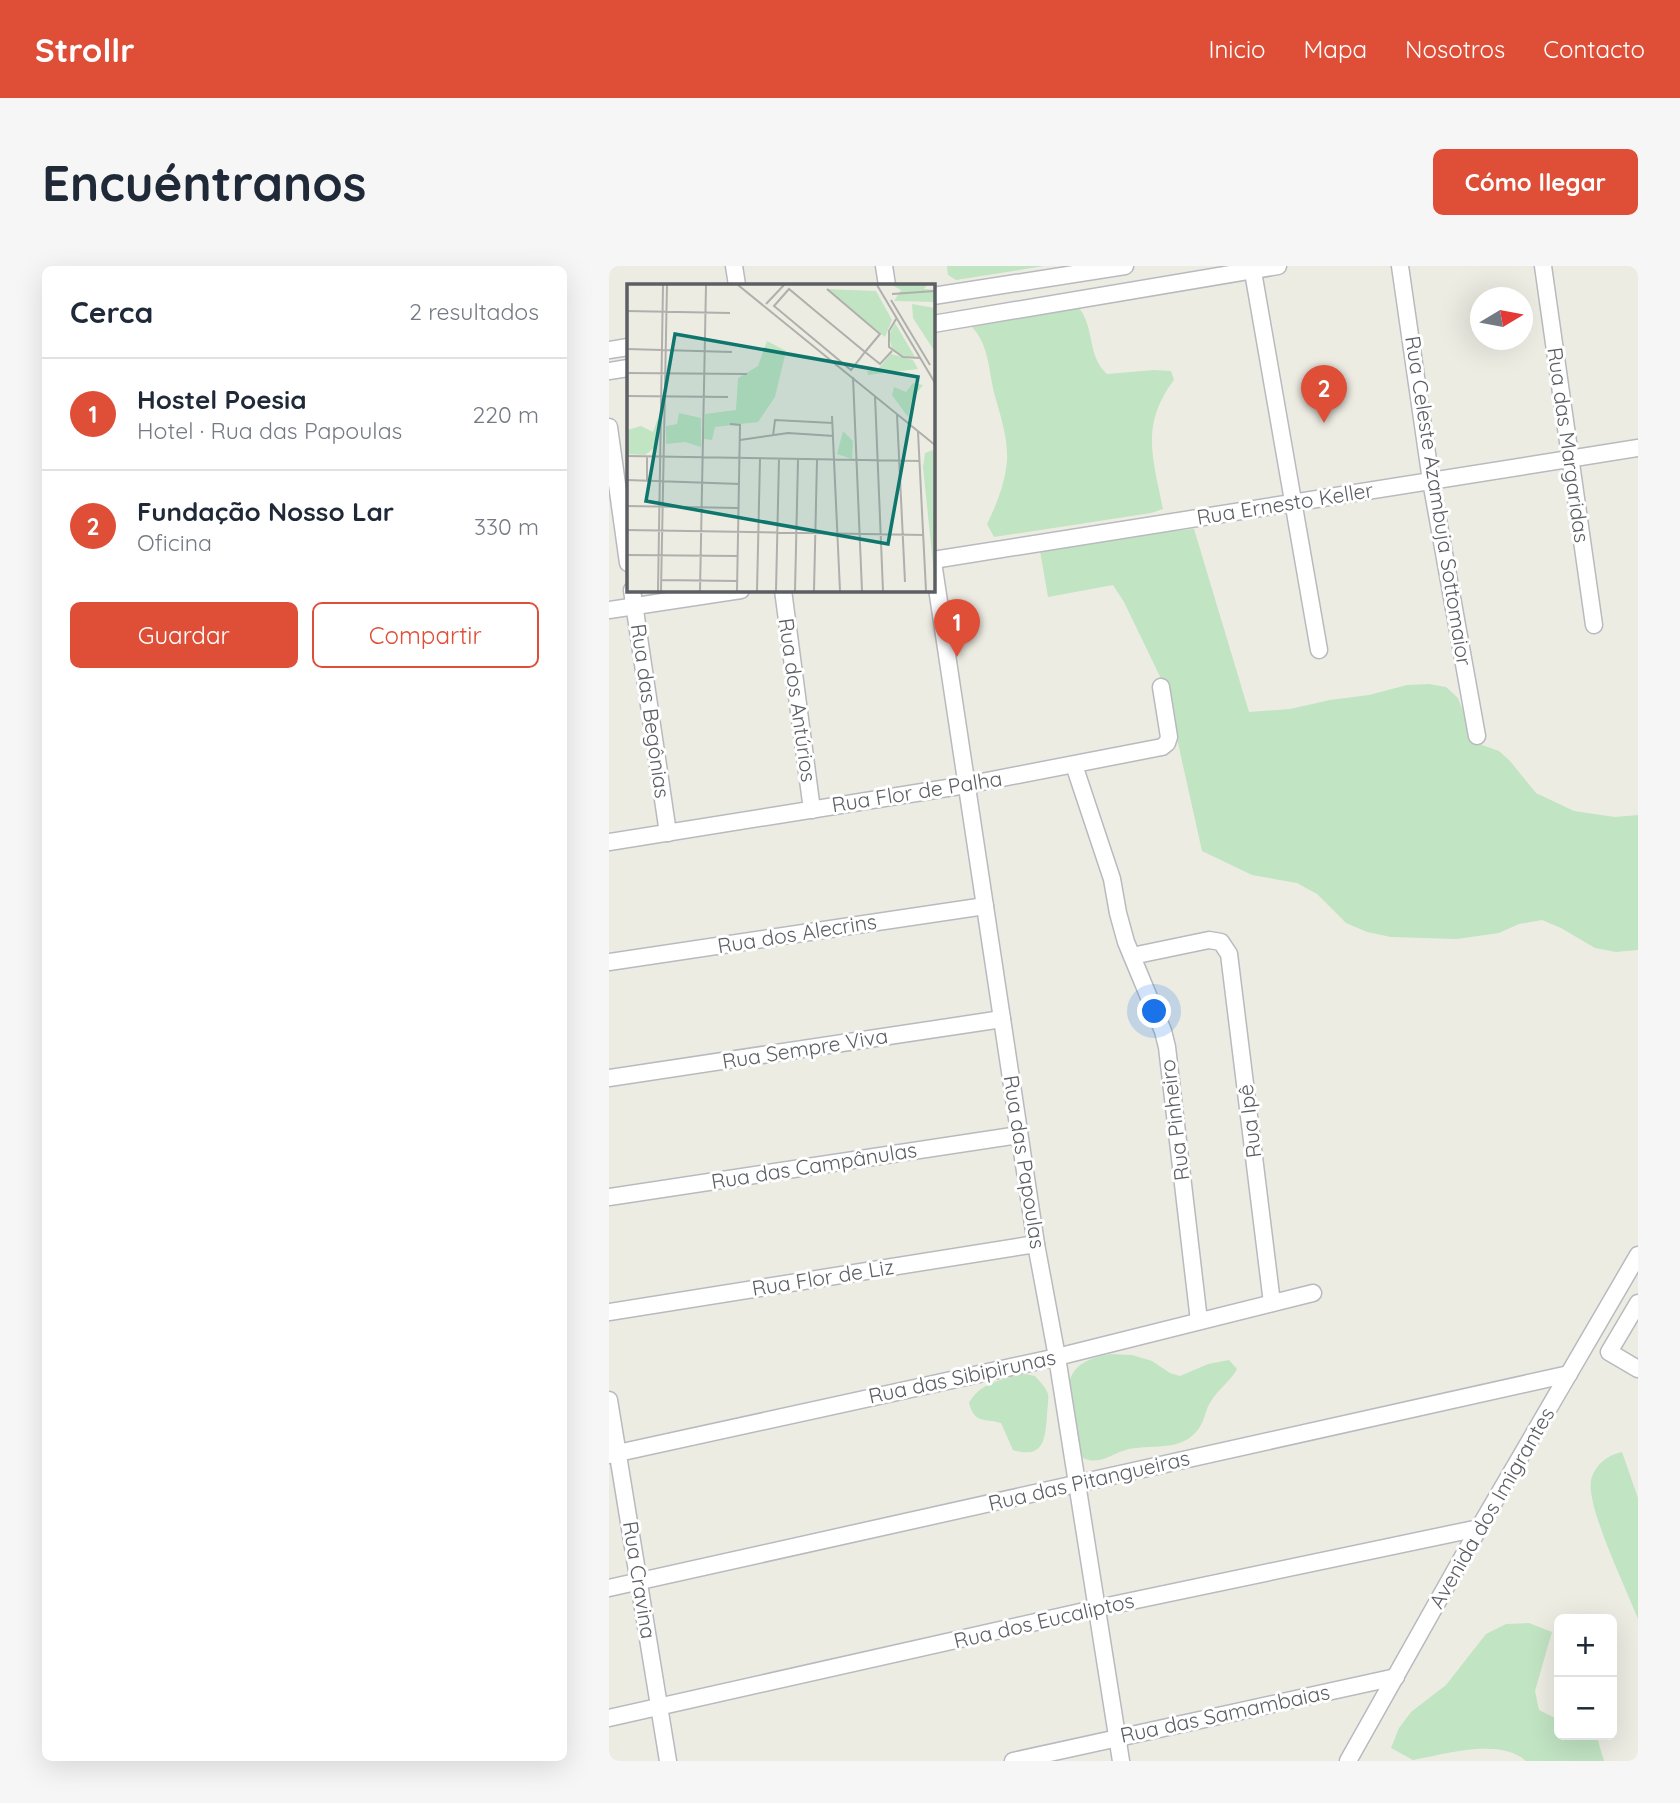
<!DOCTYPE html>
<html lang="es">
<head>
<meta charset="utf-8">
<style>
  body { margin:0; font-family:Quicksand,sans-serif; background:#f6f6f7; color:#1f2937 }
  .controls { position:absolute; right:21px; bottom:21px; display:grid; overflow:hidden; border-radius:10px; box-shadow:0 7px 28px #0002 }
  .controls button { width:63px; height:63px; display:grid; place-items:center; padding:0; border:0; border-bottom:2px solid #e0e1e3; background:#fff; color:#1f2937; font:35px sans-serif }
  .compass { position:absolute; left:861px; top:21px; width:63px; height:63px; border-radius:50%; background:#fff; box-shadow:0 7px 28px #0002; rotate:80deg }
  .you { position:absolute; left:546px; top:746px; width:24px; height:24px; margin:-18px; border:5px solid #fff; border-radius:50%; background:#1a73e8; box-shadow:0 0 0 10px #1a73e833 }
  .badge { display:grid; place-items:center; width:46px; height:46px; border-radius:50%; background:#df4f38; color:#fff; font-size:23px; font-weight:700 }
  .pin { position:absolute; translate:-50% -58px; filter:drop-shadow(0 2px 4px #0008) }
  .pin::after { content:''; position:absolute; top:37px; width:24px; height:21px; background:inherit; clip-path:polygon(0 0,100% 0,50% 100%) }
  .list { margin:0; padding:0; list-style:none }
  h2 { display:flex; justify-content:space-between; align-items:center; height:91px; margin:0; padding:0 28px; font-size:30px }
  h2 small { font-size:23px; font-weight:400; color:#747a83 }
  .list li { display:grid; grid-template-columns:46px 1fr auto; gap:21px; align-items:center; box-sizing:border-box; height:112px; padding:0 28px; border-top:2px solid #e0e1e3 }
  .list b { display:block; font-size:26px; white-space:nowrap }
  .list p { margin:0; font-size:23px; white-space:nowrap; color:#747a83 }
  .list em { font-size:23px; font-style:normal; color:#747a83 }
  .actions { display:flex; gap:14px; padding:21px 28px }
  .actions a { flex:1; padding:16px 0; border:2px solid #df4f38; border-radius:10px; text-align:center; font-size:24px; color:#df4f38 }
  .actions .main { background:#df4f38; color:#fff }
  .map { position:relative; flex:none; width:1029px; height:1495px; overflow:hidden; border-radius:10px }
  header { display:flex; align-items:center; gap:42px; box-sizing:border-box; height:98px; padding:0 35px; background:#df4f38; color:#fff }
  header strong { font-size:33px }
  nav { display:flex; gap:38px; margin-inline-start:auto; font-size:24px }
  .intro { display:flex; align-items:center; justify-content:space-between; box-sizing:border-box; height:168px; padding:0 42px }
  h1 { margin:0; font-size:49px }
  .button { padding:18px 32px; border-radius:10px; background:#df4f38; color:#fff; font-size:24px; font-weight:700 }
  main { display:flex; gap:42px; padding:0 42px }
  aside { flex:1; background:#fff; border-radius:10px; box-shadow:0 7px 28px #0002 }
  .map>svg:first-child { display:block }
  .green { fill:#c1e4c3 }
  .lines { fill:none; stroke-linecap:round; stroke-linejoin:round }
  .minor-casing { stroke:#b8babf; stroke-width:19 }
  .minor { stroke:#fff; stroke-width:16 }
  .labels { text-anchor:middle; stroke-width:6; stroke-linejoin:round; paint-order:stroke }
  .street-label { font-size:21px; fill:#5b5e63; stroke:#fff }
  .inset-road { fill:none; stroke:#afafac; stroke-width:2 }
  .view { fill:#0f766e; fill-opacity:0.15; stroke:#0f766e; stroke-width:3.5 }
  .inset-edge { fill:none; stroke:#5b5e63; stroke-width:3.5 }
</style>
</head>
<body>
<header>
<strong>Strollr</strong>
<nav><a>Inicio</a><a>Mapa</a><a>Nosotros</a><a>Contacto</a></nav>
</header>
<div class="intro"><h1>Encuéntranos</h1><a class="button">Cómo llegar</a></div>
<main>
<aside>
<h2>Cerca<small>2 resultados</small></h2>
<ul class="list">
<li><span class="badge">1</span><div><b>Hostel Poesia</b><p>Hotel · Rua das Papoulas</p></div><em>220 m</em></li>
<li><span class="badge">2</span><div><b>Fundação Nosso Lar</b><p>Oficina</p></div><em>330 m</em></li>
</ul>
<div class="actions"><a class="main">Guardar</a><a>Compartir</a></div>
</aside>
<div class="map">
<svg width="1029" height="1495" viewBox="0 0 1029 1495">
  <rect width="100%" height="100%" fill="#edece3"/>
  <g class="green">
    <path d="M338,0H435L347,14L339,9Z"/>
    <path d="M456,40L470,42C486,62 478,90 498,108L545,104L562,105L565,114C531,159 544,192 554,243L542,247L385,271L378,258C388,238 396,217 398,195C399,172 392,152 386,130C379,105 381,78 361,59Z"/>
    <path d="M585,263L640,446L681,443L721,434L760,429L798,419L820,418L837,421L849,432L863,468L873,479L890,485L901,495L927,527L965,545L1006,551L1029,549V684L1007,686L986,682L952,662L933,654L910,658L890,667L848,673L782,671L758,666L737,657L708,628L688,617L643,609L593,585L557,423L515,336L504,319L439,331L431,285L535,268Z"/>
    <path d="M502,1088L523,1089L543,1095L561,1107L571,1110L599,1098L620,1094L628,1103C621,1116 608,1124 601,1137C597,1143 596,1151 593,1157C578,1187 546,1178 520,1183C503,1187 491,1200 474,1192L471,1184C462,1138 439,1098 502,1088Z"/>
    <path d="M416,1108L426,1110C430,1115 437,1121 439,1128C440,1134 438,1144 438,1150C436,1175 434,1193 404,1184L392,1157C374,1152 366,1158 360,1137C370,1117 396,1112 416,1108Z"/>
    <path d="M1013,1186L1029,1232V1353C1018,1324 977,1241 982,1214C986,1199 998,1189 1013,1186Z"/>
    <path d="M920,1357L943,1366L926,1425L930,1444L950,1454V1469H984L988,1471L995,1495H917C890,1471 834,1489 804,1494L782,1482L790,1462L802,1446L837,1419L877,1368L897,1358Z"/>
  </g>
  <g class="lines">
    <defs>
      <g id="minor">
        <path d="M125,0L128,19"/>
        <path d="M275,0L278,19"/>
        <path d="M643,0L710,384"/>
        <path d="M791,0L822,215L868,470"/>
        <path d="M934,0L985,359"/>
        <path d="M324,30L516,0"/>
        <path d="M324,58L669,0"/>
        <path d="M0,84L19,81"/>
        <path d="M0,105L19,102"/>
        <path d="M0,161L19,297"/>
        <path d="M324,294L1029,182"/>
        <path d="M324,296L427,978L448,1091L512,1495"/>
        <path d="M23,324L59,567"/>
        <path d="M174,324L203,544"/>
        <path d="M0,344L132,324"/>
        <path d="M465,499L503,613L509,647L517,676L554,765L558,781L590,1055"/>
        <path d="M0,576L357,519L553,481L558,477L560,471L552,421"/>
        <path d="M523,690L600,674L612,676L620,688L663,1037"/>
        <path d="M0,696L376,640"/>
        <path d="M0,812L393,753"/>
        <path d="M0,931L410,869"/>
        <path d="M1029,1037L1000,1086L1029,1103"/>
        <path d="M0,1046L427,978"/>
        <path d="M0,1134L59,1495"/>
        <path d="M0,1189L448,1091L704,1027"/>
        <path d="M0,1322L960,1108"/>
        <path d="M0,1452L489,1342L870,1262"/>
        <path d="M404,1495L787,1411"/>
        <path d="M739,1495L870,1262L1029,989"/>
      </g>
    </defs>
    <use href="#minor" class="minor-casing"/>
    <use href="#minor" class="minor"/>
  </g>
  <g class="labels">
    <g class="street-label">
      <text transform="translate(959 179) rotate(82)" y="7">Rua das Margaridas</text>
      <text transform="translate(829 235) rotate(81)" y="7">Rua Celeste Azambuja Sottomaior</text>
      <text transform="translate(676 238) rotate(-9)" y="7">Rua Ernesto Keller</text>
      <text transform="translate(188 434) rotate(82)" y="7">Rua dos Antúrios</text>
      <text transform="translate(41 445) rotate(82)" y="7">Rua das Begônias</text>
      <text transform="translate(308 526) rotate(-9)" y="7">Rua Flor de Palha</text>
      <text transform="translate(188 668) rotate(-9)" y="7">Rua dos Alecrins</text>
      <text transform="translate(196 783) rotate(-9)" y="7">Rua Sempre Viva</text>
      <text transform="translate(566 854) rotate(-97)" y="7">Rua Pinheiro</text>
      <text transform="translate(641 855) rotate(-97)" y="7">Rua Ipê</text>
      <text transform="translate(415 896) rotate(81)" y="7">Rua das Papoulas</text>
      <text transform="translate(205 900) rotate(-9)" y="7">Rua das Campânulas</text>
      <text transform="translate(214 1012) rotate(-9)" y="7">Rua Flor de Liz</text>
      <text transform="translate(353 1111) rotate(-12)" y="7">Rua das Sibipirunas</text>
      <text transform="translate(480 1215) rotate(-13)" y="7">Rua das Pitangueiras</text>
      <text transform="translate(883 1242) rotate(-60)" y="7">Avenida dos Imigrantes</text>
      <text transform="translate(30 1314) rotate(81)" y="7">Rua Cravina</text>
      <text transform="translate(435 1355) rotate(-13)" y="7">Rua dos Eucaliptos</text>
      <text transform="translate(616 1448) rotate(-12)" y="7">Rua das Samambaias</text>
    </g>
  </g>
  <g transform="translate(18 18)">
    <rect width="308" height="308" fill="#edece3"/>
    <path d="M265,1H300L297,5L308,6V18L267,17L274,6ZM200,5L249,7L265,36L258,53ZM285,20L308,24V68L286,34ZM268,39L288,73L275,72L265,65L262,51ZM140,57L159,67L148,113L131,138L88,143L85,156L77,155L78,130L109,126L111,94L131,82ZM264,70L286,76L291,85L241,91L240,87L251,85ZM286,99L296,101L285,115L281,133L265,111L267,103L279,108ZM52,129L74,134V163L58,158L39,160V142L50,140ZM31,134L30,162L18,171L0,170V146L14,142L26,148ZM216,147L226,157L225,175L210,170ZM306,166L308,169V299L296,183L298,169Z" fill="#c1e4c3"/>
    <path class="inset-road" d="M111,1L308,161M250,1L308,99M200,5L253,50L238,68L224,86L147,22L162,5L186,25L238,68L253,80L265,67M265,10L308,7M264,16L303,81M139,20L157,1M0,27L103,29M269,35L262,47V63L276,73L293,74M0,65L105,68M0,89L120,90M226,93L235,307M0,112L101,113M248,112L256,307M270,131L278,298M205,132L213,307M103,140L113,141L110,307M291,148L299,307M146,152L148,136L206,139M113,156L161,149L207,152M0,172L293,177M0,196L113,200M20,197V172M0,222L112,224M0,246L297,251M0,271L111,272M34,296L110,297M31,307L36,1M34,307L40,1M73,307L79,1M130,307L133,175M149,307L152,175M168,307L171,176M187,307L190,176"/>
    <path class="view" d="M48,50L291,93L261,260L19,217Z"/>
    <rect width="308" height="308" class="inset-edge"/>
  </g>
</svg>
<div class="controls">
<button>+</button>
<button>−</button>
</div>
<svg class="compass" viewBox="-18 -18 36 36"><path d="M0-13l5 13h-10z" fill="#e53935"/><path d="M0 13l5-13h-10z" fill="#747a83"/></svg>
<div class="you"></div>
<div class="pin badge" style="left:348px;top:391px">1</div>
<div class="pin badge" style="left:715px;top:157px">2</div>
</div>
</main>
</body>
</html>
